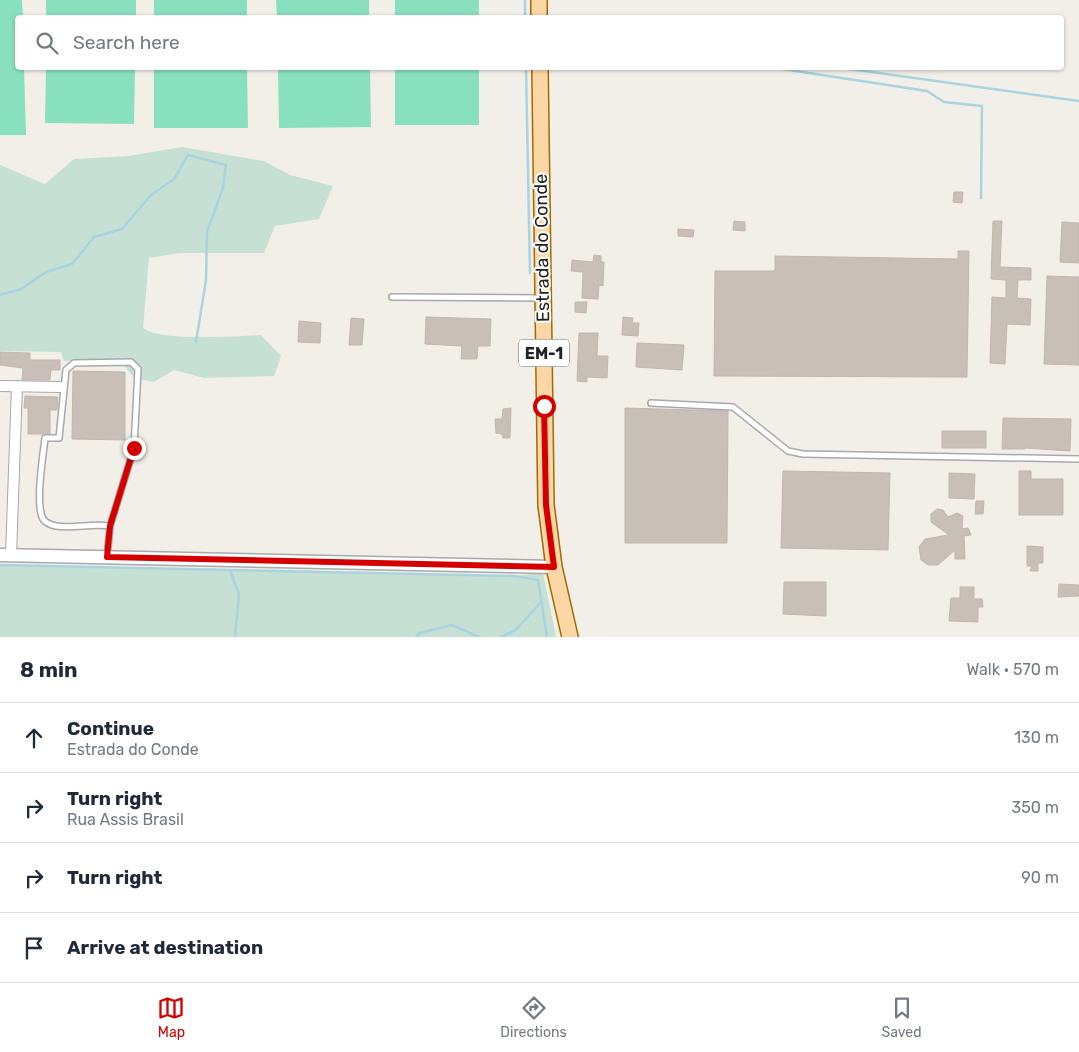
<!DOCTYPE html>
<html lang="en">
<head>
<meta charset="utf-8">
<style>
  body { margin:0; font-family:Rubik,sans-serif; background:#f2f2f3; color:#1f2937 }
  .stop { position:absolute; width:15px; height:15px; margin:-11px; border:4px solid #d40000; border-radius:50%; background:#fff }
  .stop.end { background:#d40000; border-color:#fff; box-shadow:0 1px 5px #0008 }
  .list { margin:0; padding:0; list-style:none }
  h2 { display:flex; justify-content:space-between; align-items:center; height:65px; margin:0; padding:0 20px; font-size:21px }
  h2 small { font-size:16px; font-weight:400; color:#747a83 }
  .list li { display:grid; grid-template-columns:32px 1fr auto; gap:15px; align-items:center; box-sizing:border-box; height:70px; padding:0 20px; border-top:1px solid #e0e1e3 }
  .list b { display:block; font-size:19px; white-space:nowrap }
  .list p { margin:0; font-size:16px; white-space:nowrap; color:#747a83 }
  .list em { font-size:16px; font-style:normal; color:#747a83 }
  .icon { flex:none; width:28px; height:28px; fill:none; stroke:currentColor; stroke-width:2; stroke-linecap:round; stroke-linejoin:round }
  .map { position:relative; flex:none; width:1079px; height:637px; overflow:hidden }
  .search { position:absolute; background:#fff; box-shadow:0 1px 4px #0004; left:15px; right:15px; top:15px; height:55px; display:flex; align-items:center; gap:12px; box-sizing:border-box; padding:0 18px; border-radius:5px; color:#747a83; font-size:19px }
  .sheet { height:345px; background:#fff }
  nav { display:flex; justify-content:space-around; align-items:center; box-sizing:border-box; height:70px; border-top:1px solid #e0e1e3; background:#fff; font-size:14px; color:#747a83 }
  nav a { display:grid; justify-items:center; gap:2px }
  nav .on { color:#d40000 }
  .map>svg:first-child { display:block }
  .wetland { fill:#c6e0d4 }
  .pitch { fill:#88e0be }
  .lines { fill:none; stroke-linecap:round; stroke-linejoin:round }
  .stream { stroke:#aad3df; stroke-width:2.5 }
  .building { fill:#c7bfb8; stroke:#c4b6ab }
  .service-casing { stroke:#a9a9a9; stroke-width:8 }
  .minor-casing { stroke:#a9a9a9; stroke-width:12 }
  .tertiary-casing { stroke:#a9a9a9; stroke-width:15 }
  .primary-casing { stroke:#a06b00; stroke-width:18 }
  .service { stroke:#fff; stroke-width:5 }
  .minor { stroke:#fff; stroke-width:10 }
  .tertiary { stroke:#fff; stroke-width:12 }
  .primary { stroke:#fcd6a4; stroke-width:15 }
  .route { stroke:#d40000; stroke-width:6 }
  .labels { text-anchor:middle; stroke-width:4; stroke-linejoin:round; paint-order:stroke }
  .shield { fill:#fff; stroke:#646464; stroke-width:1 }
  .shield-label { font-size:16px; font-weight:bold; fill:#222 }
  .street-label { font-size:18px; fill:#222; stroke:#fff }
</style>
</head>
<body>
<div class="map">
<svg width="1079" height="637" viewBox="0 0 1079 637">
  <rect width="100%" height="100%" fill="#f2efe9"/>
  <g class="wetland">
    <path d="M182,147L264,161L290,175L333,186L319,219L275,226L264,253H179L149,258L143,328C162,342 235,336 261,335L281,356L274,376L204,378L174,370L154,382L134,378L119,359L64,361L61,352L0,351V165L45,184L74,159L128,156Z"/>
    <path d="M0,565L514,576L543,573L556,637H0Z"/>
  </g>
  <g class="pitch">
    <path d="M0,0H22L23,17L18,18V68H24L26,135H0Z"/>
    <rect x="46" y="0" width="90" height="17"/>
    <rect x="154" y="0" width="93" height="17"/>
    <path d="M276,0H369V17H277Z"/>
    <rect x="395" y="0" width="84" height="17"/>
    <path d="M46,68H135L134,124L45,123Z"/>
    <path d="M154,68H247L248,128H154Z"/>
    <path d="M278,68H370L371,127L279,128Z"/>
    <rect x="395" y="68" width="84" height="57"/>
  </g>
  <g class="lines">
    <g class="stream">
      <path d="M525,0V18"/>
      <path d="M526,68L530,273"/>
      <path d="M776,68L927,91L944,102L982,106L981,198"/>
      <path d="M843,68L1079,101"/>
      <path d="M0,295L21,289L46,272L72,264L94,237L122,229L151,195L174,179L188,155L226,165L223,188L207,232L206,280L196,342"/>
      <path d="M0,565L514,576L538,580L547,637"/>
      <path d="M230,571L239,594L235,637"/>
      <path d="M416,637L420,633L452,625L479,637"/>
      <path d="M501,637L516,630L541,602"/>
    </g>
  </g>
  <g class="building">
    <path d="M954,192H963L962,203L953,202Z"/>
    <path d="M734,221L745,222V231L733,230Z"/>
    <path d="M993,221H1002L1000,267L1031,268V280H1018L1017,298L1031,299L1030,325L1007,324L1005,364L990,363L992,297L1006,298V280L991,279Z"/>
    <path d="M1062,222L1079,223V263L1060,262Z"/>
    <path d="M678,229L694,230L693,237L678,236Z"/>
    <path d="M958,251H969L967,377L714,376L715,271H775V256L958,259Z"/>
    <path d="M594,255L601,256V262H604L603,286L599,285L598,299L582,298L583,272L571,271L572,260L593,262Z"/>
    <path d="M1047,276L1079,277V365L1044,364Z"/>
    <path d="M575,302H587L586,313L575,312Z"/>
    <path d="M426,317L491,319L490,346H478L477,359H461L462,346L425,344Z"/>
    <path d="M623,317L633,318L632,323H639L638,336L622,335Z"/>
    <path d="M351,318L364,319L362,345H349Z"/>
    <path d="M299,321L321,323L320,343L298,342Z"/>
    <path d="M579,333H598L597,356H608L607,378L587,377V382L577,381Z"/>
    <path d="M637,343L684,345L682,370L636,367Z"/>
    <path d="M0,352L30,353V360H60V370H51L50,380H22L23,368L0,365Z"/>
    <path d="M73,371L125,372V440L72,439Z"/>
    <path d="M25,396L58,397L57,410H50V434H28V408H24Z"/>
    <path d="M511,408L510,438H503L502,434L496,433L495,419H502L503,409Z"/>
    <path d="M625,408L728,411L727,543H625Z"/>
    <path d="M1003,418L1071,419L1070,451L1025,448V449H1002Z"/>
    <rect x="942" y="431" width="44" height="17"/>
    <path d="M783,471L890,473L888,550L781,548Z"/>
    <path d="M1019,471H1031V479H1063V515H1019Z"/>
    <path d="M949,473L975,474L974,499L949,498Z"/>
    <path d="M976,501H984L983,514H975Z"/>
    <path d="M937,509L943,510L948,517L957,513L963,516L962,529L968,528L971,535L964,536L965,559H955V550L938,565H928L921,560L919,547L925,539L949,535L931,522V514Z"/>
    <path d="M1027,546L1043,547V563H1038V571H1030L1032,566H1027Z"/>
    <path d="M784,582H826V616L783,614Z"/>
    <path d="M1059,584L1079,585V596L1058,597Z"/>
    <path d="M960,587H974V599H982L983,607H978V622L949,621L951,598H960Z"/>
  </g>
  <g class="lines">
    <defs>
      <g id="service">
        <path d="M392,297L542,298"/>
        <path d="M651,403L733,407L788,451L803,454L1079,459"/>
        <path d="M107,557L110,526L134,448L138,369L131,362L74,363L66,370L59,438H45C43,456 35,504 43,519C46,523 51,525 56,526C74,529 92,523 110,526"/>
      </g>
      <g id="minor">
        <path d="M0,386L60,387"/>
        <path d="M11,555L17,386"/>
      </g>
      <path id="tertiary" d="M0,555L554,567"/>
      <g id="primary">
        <path d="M539,0V18"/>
        <path d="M540,68L546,505L554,567L570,637"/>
      </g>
    </defs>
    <use href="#service" class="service-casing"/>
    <use href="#minor" class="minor-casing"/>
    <use href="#tertiary" class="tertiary-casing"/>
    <use href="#primary" class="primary-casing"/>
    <use href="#service" class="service"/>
    <use href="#minor" class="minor"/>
    <use href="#tertiary" class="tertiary"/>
    <use href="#primary" class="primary"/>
  </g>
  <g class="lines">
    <path class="route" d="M134,448L110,526L107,557L554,567L546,505L544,406"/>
  </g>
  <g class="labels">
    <rect class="shield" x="519" y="339.5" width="50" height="27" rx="4"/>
    <g class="shield-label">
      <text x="544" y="359">EM-1</text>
    </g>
    <g class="street-label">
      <text transform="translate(542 248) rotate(-91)" y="6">Estrada do Conde</text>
    </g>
  </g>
</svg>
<div class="stop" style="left:544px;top:406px"></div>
<div class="stop end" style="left:134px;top:448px"></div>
<div class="search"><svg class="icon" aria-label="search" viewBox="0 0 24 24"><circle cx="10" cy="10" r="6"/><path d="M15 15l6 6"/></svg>Search here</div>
</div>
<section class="sheet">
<h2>8 min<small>Walk · 570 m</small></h2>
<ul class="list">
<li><svg class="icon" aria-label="ahead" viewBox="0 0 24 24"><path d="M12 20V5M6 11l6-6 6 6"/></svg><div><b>Continue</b><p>Estrada do Conde</p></div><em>130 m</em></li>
<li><svg class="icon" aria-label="right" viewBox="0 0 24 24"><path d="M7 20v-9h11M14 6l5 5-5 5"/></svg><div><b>Turn right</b><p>Rua Assis Brasil</p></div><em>350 m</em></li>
<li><svg class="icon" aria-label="right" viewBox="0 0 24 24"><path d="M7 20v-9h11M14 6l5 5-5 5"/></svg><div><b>Turn right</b></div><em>90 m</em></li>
<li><svg class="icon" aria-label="arrive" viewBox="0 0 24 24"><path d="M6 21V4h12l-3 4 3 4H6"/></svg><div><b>Arrive at destination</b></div></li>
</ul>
</section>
<nav>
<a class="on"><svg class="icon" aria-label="map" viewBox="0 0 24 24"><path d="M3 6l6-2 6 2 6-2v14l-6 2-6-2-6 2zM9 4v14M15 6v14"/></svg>Map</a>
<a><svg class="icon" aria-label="directions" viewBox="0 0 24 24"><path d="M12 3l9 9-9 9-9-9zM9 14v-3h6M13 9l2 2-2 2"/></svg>Directions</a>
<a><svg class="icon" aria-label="saved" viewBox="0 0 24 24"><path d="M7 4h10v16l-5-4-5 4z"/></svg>Saved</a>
</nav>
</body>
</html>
